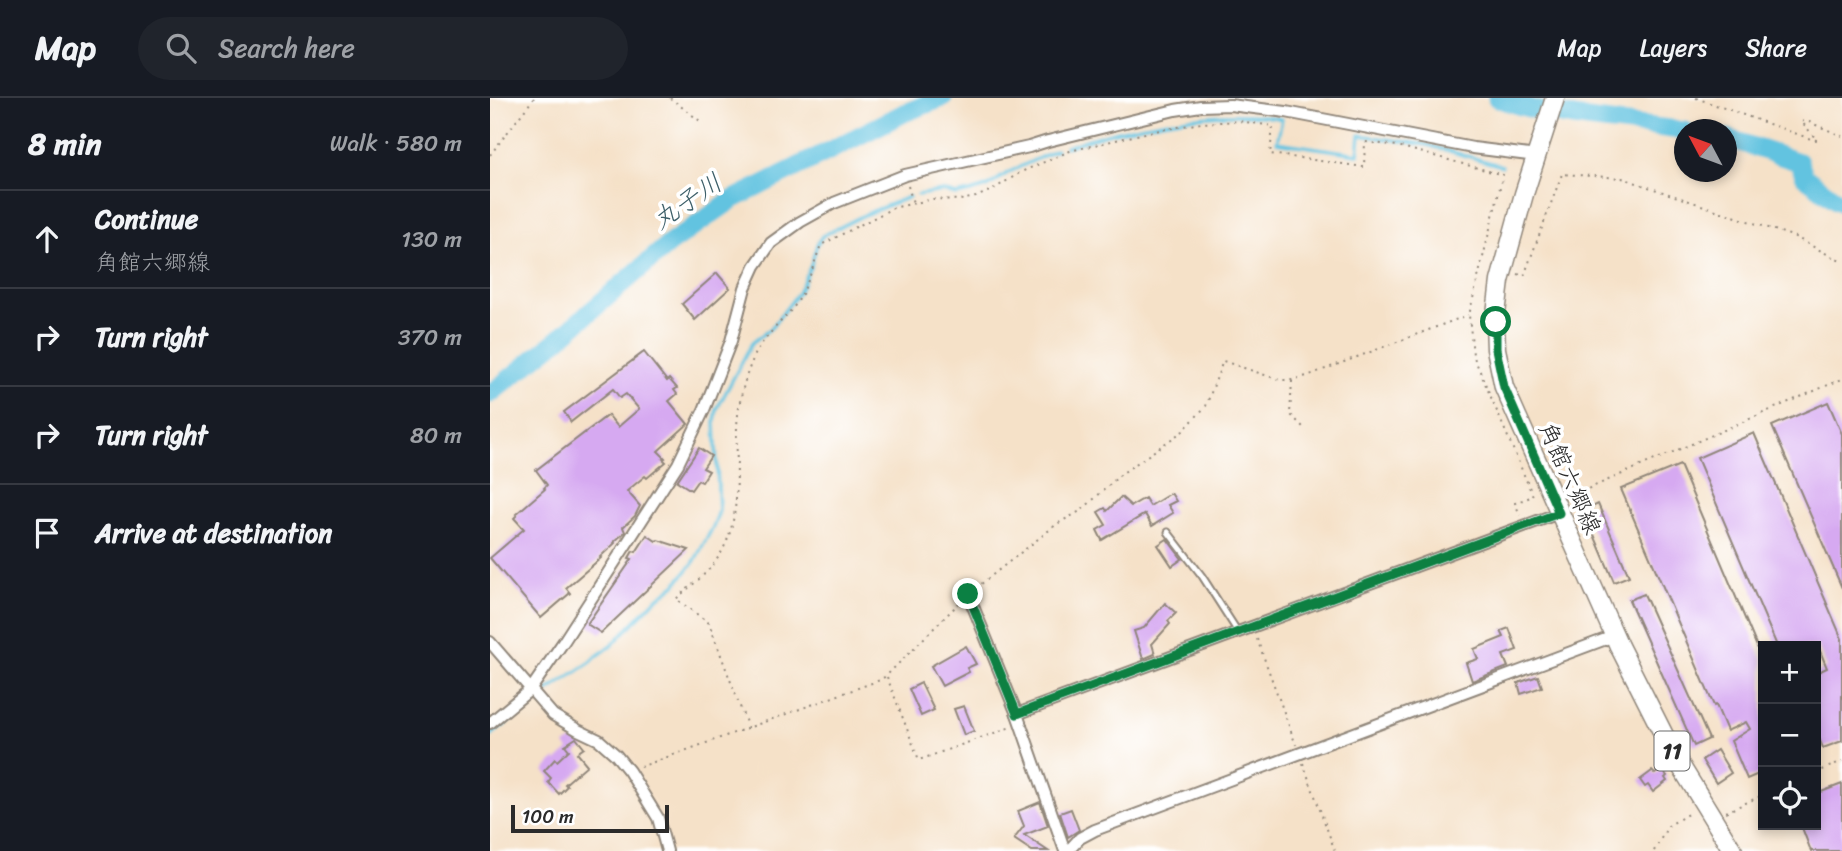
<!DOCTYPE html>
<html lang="en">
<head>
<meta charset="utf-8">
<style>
  body { margin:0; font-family:Sriracha,"Klee One",sans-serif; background:#20242c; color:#f1f3f6 }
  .controls { position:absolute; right:21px; bottom:21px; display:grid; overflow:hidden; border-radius:0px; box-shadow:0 4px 10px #0003 }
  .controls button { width:63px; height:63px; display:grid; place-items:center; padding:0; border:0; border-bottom:2px solid #363941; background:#171b24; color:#f1f3f6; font:35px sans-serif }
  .compass { position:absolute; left:1184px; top:21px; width:63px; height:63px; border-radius:50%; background:#171b24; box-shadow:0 4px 10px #0003; rotate:311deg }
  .scale { position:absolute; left:21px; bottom:18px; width:158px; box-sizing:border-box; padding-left:7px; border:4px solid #2b2b2b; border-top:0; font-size:19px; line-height:24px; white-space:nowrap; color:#2b2b2b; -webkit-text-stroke:5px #fff; paint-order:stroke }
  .stop { position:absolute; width:21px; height:21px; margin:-16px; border:5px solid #0b8043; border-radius:50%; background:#fff }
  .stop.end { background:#0b8043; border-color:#fff; box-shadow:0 2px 7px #0008 }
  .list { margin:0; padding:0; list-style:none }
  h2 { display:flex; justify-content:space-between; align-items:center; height:91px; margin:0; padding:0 28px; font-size:30px }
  h2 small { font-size:23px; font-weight:400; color:#9ea1a6 }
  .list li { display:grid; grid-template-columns:46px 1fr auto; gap:21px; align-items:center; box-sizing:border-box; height:98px; padding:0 28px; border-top:2px solid #363941 }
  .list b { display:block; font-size:26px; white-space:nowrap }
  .list p { margin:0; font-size:23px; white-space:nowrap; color:#9ea1a6 }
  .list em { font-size:23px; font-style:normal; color:#9ea1a6 }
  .icon { flex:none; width:38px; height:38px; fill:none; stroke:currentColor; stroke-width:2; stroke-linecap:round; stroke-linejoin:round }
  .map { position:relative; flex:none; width:1352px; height:753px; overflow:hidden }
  header { display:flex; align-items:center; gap:42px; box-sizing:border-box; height:98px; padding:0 35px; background:#171b24; border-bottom:2px solid #363941 }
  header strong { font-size:33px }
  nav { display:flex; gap:38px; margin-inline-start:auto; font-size:24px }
  .search { width:490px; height:63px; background:#20242c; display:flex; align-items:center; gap:18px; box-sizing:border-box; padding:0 24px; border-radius:38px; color:#9ea1a6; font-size:26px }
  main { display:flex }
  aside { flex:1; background:#171b24 }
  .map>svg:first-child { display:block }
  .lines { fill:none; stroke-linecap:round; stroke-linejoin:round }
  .stream { stroke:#62c3e0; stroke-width:3.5 }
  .river { stroke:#62c3e0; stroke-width:19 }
  .building { fill:#d6a9f1 }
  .lane-casing { stroke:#90867a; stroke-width:9 }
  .street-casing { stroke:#90867a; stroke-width:14 }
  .primary-casing { stroke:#90867a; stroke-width:21 }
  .path { stroke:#90867a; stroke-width:2; stroke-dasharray:2 5; stroke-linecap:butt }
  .lane { stroke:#fff; stroke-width:5 }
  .street { stroke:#fff; stroke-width:10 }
  .primary { stroke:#fff; stroke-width:18 }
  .route { stroke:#0b8043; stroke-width:9 }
  .labels { text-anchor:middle; stroke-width:7; stroke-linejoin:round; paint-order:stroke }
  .shield { fill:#fff; stroke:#6b6b6b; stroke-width:2 }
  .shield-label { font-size:23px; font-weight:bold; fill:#2b2b2b }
  .street-label { font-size:24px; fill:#2b2b2b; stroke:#fff }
  .water-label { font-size:26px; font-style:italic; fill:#3e606a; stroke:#fff }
</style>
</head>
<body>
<header>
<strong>Map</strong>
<div class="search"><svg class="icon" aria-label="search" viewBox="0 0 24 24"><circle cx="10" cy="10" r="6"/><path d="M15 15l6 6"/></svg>Search here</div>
<nav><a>Map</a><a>Layers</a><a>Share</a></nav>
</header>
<main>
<aside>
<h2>8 min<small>Walk · 580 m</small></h2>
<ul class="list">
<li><svg class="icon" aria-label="ahead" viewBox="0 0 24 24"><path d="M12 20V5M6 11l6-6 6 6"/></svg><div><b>Continue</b><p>角館六郷線</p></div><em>130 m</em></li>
<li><svg class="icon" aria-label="right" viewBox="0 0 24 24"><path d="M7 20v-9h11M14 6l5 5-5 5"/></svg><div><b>Turn right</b></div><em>370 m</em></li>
<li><svg class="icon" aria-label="right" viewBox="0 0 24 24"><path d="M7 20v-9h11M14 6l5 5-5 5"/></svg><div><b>Turn right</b></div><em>80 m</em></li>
<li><svg class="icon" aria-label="arrive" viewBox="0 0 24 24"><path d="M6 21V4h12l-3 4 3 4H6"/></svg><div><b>Arrive at destination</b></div></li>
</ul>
</aside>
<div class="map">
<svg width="1352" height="753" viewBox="0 0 1352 753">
  <rect width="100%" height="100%" fill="#fff"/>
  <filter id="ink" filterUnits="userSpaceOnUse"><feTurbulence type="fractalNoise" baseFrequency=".0143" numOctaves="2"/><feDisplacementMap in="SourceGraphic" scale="14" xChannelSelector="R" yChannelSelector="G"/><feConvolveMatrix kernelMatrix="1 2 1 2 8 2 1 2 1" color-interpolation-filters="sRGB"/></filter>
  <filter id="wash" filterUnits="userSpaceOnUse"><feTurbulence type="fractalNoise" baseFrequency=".00686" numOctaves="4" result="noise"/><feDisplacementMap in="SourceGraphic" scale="28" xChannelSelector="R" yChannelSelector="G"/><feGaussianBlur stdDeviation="1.57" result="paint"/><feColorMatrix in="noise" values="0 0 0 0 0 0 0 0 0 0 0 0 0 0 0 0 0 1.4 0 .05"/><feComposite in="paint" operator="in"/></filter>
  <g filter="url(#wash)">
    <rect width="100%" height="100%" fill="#f5e1c8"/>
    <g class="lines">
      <g class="stream">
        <path d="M576,49C632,28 733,8 792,21L787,44L868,56L870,37L938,47L1012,68"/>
        <path d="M427,97L453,93L466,97L480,94L497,89L519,74L566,52"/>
        <path d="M0,638L59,592L101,564L107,558L121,548L165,502L185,487L204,464L224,427L229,413L225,324L227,311L262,245L281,230L308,195L321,167L327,146L332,138L376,116L419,99"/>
      </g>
      <g class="river">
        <path d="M1007,0C1068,23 1131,23 1195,33"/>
        <path d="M1237,40L1309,64L1315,79L1346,102L1352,105"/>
        <path d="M0,296L66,243L179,146L242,102L414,15L453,0"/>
      </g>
    </g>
    <g id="blocks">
      <g class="building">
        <path d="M227,175L240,190L205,222L192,206Z"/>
        <path d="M154,254L177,283L179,281L187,290L184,292L187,296L179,303L198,326L168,353L175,360L173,361L176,364L157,380L155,378L137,393L150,408L145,418L133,429L135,434L124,444L125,445L110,459L111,460L76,490L80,495L51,520L0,460L34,431L24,420L27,417L26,416L55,391L54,390L57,387L46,372L118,317L128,329L149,311L136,296L130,300L123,291L81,324L74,314Z"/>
        <path d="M1338,304L1352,336V490L1282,328Z"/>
        <path d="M1264,335L1352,541V643L1333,650L1326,633V575L1337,570L1328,548H1287L1207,360Z"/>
        <path d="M209,350L221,358L213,370L219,373L212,384L208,382L201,392L187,383Z"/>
        <path d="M1190,367L1273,563V674L1257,681L1241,643L1260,631L1256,624L1237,633L1226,607L1224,608L1131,391Z"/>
        <path d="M681,395L686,403L678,407L683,415L662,428L655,416L612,442L607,432L616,427L608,414L615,410L617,413L631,399L641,408L655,400L660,408Z"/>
        <path d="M1108,406L1139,478L1124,484L1094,413Z"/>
        <path d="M157,437L166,443L168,442L199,452L111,535L97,526L142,461L139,460L143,453L146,454Z"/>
        <path d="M677,441L692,461L682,468L668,447Z"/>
        <path d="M1154,496L1219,641L1204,648L1139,502Z"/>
        <path d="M675,505L686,515L678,523L680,526L662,546L665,556L653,561L644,533L654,530Z"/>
        <path d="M1019,530L1027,552L1013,557L1018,569L982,583L976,565L988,561L984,551L1014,539L1011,533Z"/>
        <path d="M476,548L486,566L477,570L479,574L452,588L441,568Z"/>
        <path d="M1048,578L1052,589L1031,596L1028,585Z"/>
        <path d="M431,585L444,612L431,618L419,591Z"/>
        <path d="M474,608L484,633L474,637L464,611Z"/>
        <path d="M86,640L94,650L87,655L97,667L75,686L77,688L69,696L58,684L61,680L54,673L65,661L67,663L79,652L75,647Z"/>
        <path d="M1227,652L1241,675L1226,685L1212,662Z"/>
        <path d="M1172,671L1177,678L1175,680L1177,683L1163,694L1158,687L1155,689L1150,682L1162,673L1165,676Z"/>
        <path d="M1352,686V753H1321L1311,727H1326V696Z"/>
        <path d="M550,704L558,728L534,737L558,753H542L524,741L534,728L528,713Z"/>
        <path d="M581,711L589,732L578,739L570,715Z"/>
      </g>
    </g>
  </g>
  <g filter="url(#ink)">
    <use href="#blocks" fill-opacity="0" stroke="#90867a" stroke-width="2"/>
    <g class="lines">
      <defs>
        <path id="lane" d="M678,434L712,478L748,534"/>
        <g id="street">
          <path d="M478,496L527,616L575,753"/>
          <path d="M0,544L63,617L88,632L109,642L126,657L139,673L168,720L177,753"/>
          <path d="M527,616L1069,415"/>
          <path d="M0,625L41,591L74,543L188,366L214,312L241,243L255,190L265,168L281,145L310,124L344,105L415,77L539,49L558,43L685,12L711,8L740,7L796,14L983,50L1047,58"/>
          <path d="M578,753L590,740L605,732L1124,538"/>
        </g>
        <path id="primary" d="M1065,0L1034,96L1010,183L1005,224L1006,251L1014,289L1129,548L1184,657L1243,753"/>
      </defs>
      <use href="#lane" class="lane-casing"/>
      <use href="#street" class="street-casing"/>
      <use href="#primary" class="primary-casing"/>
      <g class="path">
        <path d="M180,0L210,23"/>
        <path d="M1206,0L1321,41L1327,42L1311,23L1319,24L1352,38"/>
        <path d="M0,57L44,0"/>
        <path d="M418,88L423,105"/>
        <path d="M1028,176L1034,178L1072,76L1132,80L1305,139L1352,164"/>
        <path d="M802,283L800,316L816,332"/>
        <path d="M1079,399L1352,281"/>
        <path d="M486,490L567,426L592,412L631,376L693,333L716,308L733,263L790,282H802L817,278L978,217"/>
        <path d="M767,541L806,647"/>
        <path d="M397,579L429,662L521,629"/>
        <path d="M258,630L219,525L186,501C198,490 215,478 225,464C254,425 245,375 247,329C248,307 254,281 263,261C272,240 292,224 306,206C318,188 323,167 331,147L403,110L443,101L470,102L486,99L504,91L531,74L580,53L659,34L711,25L748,23L783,28L780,56L874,69L875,44L908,48L1013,77L979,217L983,257L1043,398L1025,405L1030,417"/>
        <path d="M813,665L845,753"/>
        <path d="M150,669L390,582L396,578L469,505"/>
        <path d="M1326,675L1352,663"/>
        <path d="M1236,714L1273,697"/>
        <path d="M1164,753L1178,728L1201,714"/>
      </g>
      <use href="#lane" class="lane"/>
      <use href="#street" class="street"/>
      <use href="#primary" class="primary"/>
    </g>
  </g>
  <g class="lines" filter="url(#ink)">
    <path class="route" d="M478,496L527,616L1069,415L1014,289L1006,251V224"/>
  </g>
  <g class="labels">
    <rect class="shield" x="1164.5" y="633.5" width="35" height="39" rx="5"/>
    <g class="shield-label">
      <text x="1182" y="661">11</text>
    </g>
    <g class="street-label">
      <text transform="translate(1080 380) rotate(66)" y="8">角館六郷線</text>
    </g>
    <g class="water-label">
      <text transform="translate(197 103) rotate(-34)" y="9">丸子川</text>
    </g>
  </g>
</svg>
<div class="controls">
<button>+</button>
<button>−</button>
<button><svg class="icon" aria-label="locate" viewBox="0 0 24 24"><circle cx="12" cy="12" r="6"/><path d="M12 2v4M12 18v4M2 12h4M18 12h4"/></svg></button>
</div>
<svg class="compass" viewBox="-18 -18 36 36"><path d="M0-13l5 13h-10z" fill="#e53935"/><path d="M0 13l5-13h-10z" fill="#9ea1a6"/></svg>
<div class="scale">100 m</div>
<div class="stop" style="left:1006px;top:224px"></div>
<div class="stop end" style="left:478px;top:496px"></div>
</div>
</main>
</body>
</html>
